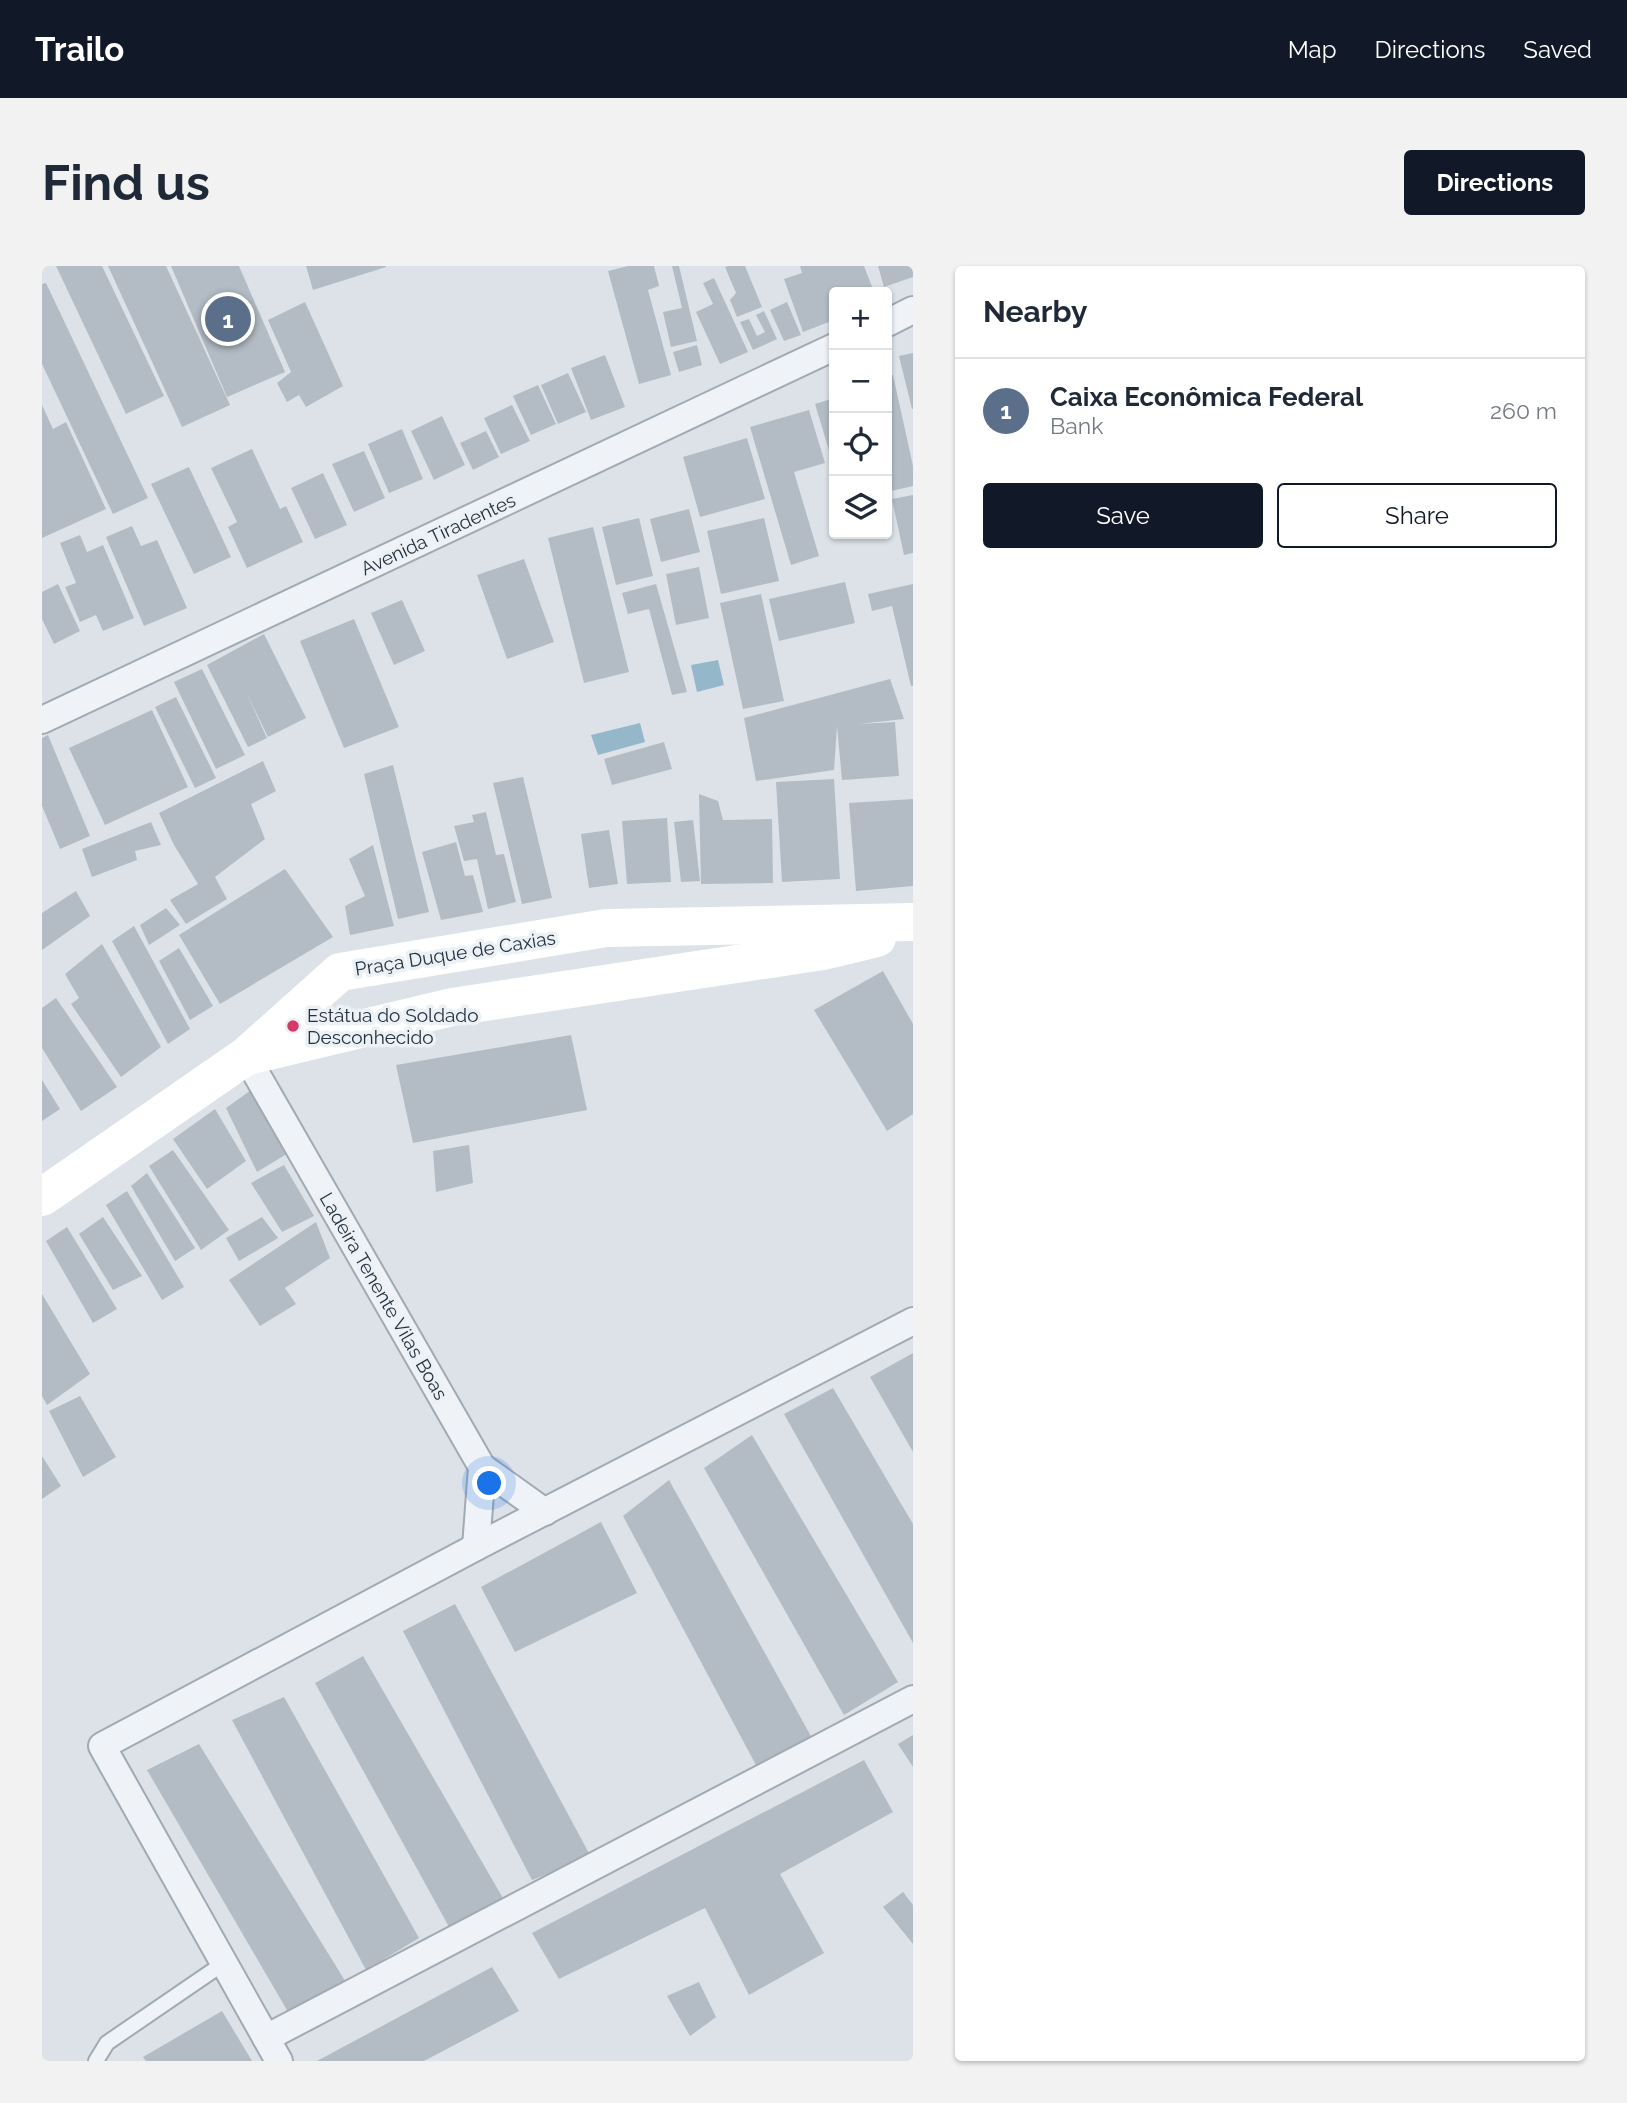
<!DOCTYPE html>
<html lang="en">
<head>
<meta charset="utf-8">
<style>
  body { margin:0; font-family:Raleway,sans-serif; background:#f2f2f3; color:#1f2937 }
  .controls { position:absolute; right:21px; top:21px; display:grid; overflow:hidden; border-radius:7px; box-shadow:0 2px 5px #0004 }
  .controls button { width:63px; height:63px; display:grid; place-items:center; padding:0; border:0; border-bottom:2px solid #e0e1e3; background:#fff; color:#1f2937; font:35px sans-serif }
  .you { position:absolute; left:448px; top:1218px; width:24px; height:24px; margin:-18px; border:5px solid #fff; border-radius:50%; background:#1a73e8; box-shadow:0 0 0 10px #1a73e833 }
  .badge { display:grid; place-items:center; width:46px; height:46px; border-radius:50%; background:#111827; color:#fff; font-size:23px; font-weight:700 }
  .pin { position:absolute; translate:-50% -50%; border:4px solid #fff; box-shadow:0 2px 7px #0006 }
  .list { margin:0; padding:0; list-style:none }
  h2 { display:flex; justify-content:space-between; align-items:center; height:91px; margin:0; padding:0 28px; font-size:30px }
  h2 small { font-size:23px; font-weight:400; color:#747a83 }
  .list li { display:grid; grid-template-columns:46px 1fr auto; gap:21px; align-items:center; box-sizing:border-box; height:105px; padding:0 28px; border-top:2px solid #e0e1e3 }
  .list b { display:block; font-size:26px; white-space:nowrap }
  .list p { margin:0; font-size:23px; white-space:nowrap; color:#747a83 }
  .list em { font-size:23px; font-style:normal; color:#747a83 }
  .actions { display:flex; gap:14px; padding:21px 28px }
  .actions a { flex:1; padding:16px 0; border:2px solid #111827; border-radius:7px; text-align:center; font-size:24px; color:#111827 }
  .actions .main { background:#111827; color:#fff }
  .icon { flex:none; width:38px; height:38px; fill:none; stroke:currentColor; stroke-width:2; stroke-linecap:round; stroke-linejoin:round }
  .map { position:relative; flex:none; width:871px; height:1795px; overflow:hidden; border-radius:7px }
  header { display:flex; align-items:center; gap:42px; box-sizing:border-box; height:98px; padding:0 35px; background:#111827; color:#fff }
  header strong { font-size:33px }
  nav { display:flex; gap:38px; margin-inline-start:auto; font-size:24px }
  .intro { display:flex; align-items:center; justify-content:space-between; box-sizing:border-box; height:168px; padding:0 42px }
  h1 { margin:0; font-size:49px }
  .button { padding:18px 32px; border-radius:7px; background:#111827; color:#fff; font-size:24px; font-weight:700 }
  main { display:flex; gap:42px; padding:0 42px }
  aside { flex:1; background:#fff; border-radius:7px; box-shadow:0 2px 5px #0004 }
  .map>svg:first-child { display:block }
  .water { fill:#95b7ca }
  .building { fill:#b3bcc5 }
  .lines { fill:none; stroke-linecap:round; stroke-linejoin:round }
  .service-casing { stroke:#a1aab2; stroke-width:18 }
  .minor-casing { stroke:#a1aab2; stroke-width:30 }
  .service { stroke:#eff2f6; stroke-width:14 }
  .minor { stroke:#eff2f6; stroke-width:26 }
  .secondary { stroke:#fff; stroke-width:38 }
  .poi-dot { fill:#d63867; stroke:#ecf1f5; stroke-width:2.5 }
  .labels { text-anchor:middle; stroke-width:7; stroke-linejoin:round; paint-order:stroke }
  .street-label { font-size:19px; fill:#25323f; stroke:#ecf1f5 }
  .poi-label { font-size:19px; fill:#25323f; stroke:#ecf1f5; text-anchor:start }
</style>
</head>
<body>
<header>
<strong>Trailo</strong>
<nav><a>Map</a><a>Directions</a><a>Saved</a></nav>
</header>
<div class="intro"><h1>Find us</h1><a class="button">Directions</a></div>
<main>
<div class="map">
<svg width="871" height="1795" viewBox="0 0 871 1795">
  <rect width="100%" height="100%" fill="#dce2e8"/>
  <g class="water">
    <path d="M676,394L682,419L655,426L649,399Z"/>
    <path d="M598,457L603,476L556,489L549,469Z"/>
  </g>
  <g class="building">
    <path d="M14,0H60L122,130L84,148Z"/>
    <path d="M66,0H124L188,139L140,161Z"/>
    <path d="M129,0H197L243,106L185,131Z"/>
    <path d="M264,0H344V1L271,24Z"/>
    <path d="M586,0H612L617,20L606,24L629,109L597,118L566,5Z"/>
    <path d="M630,0H637L655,75L629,81L621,46L640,42Z"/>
    <path d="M687,0H703L720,41L695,51L688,34L694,27L683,1Z"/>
    <path d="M758,0H822L832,26H792V54L761,66L742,13L760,7Z"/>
    <path d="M836,0H871V11L842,21Z"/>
    <path d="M672,12L706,86L678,98L654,46L671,38L661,17Z"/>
    <path d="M4,17L106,232L71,248L0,98V18Z"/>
    <path d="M263,36L301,120L264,141L257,129L245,136L235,117L249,106L226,54Z"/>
    <path d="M745,36L759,69L742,75L728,44Z"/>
    <path d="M722,45L735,73L711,84L698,56L707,53L715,70L723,66L714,49Z"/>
    <path d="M655,79L660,99L637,106L631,86Z"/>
    <path d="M871,87V143H870L857,90Z"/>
    <path d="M563,89L583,141L549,154L529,102Z"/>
    <path d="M526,107L544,146L516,158L499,119Z"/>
    <path d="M851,109L871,200V220L845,226V111Z"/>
    <path d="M496,119L514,158L489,169L471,130Z"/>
    <path d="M792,132V201L773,138Z"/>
    <path d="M0,139L11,163L24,156L64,243L0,272Z"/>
    <path d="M470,139L488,175L459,188L442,152Z"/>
    <path d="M767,144L783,197L752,206L777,290L749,299L708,161Z"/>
    <path d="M400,150L423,199L392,214L369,165Z"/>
    <path d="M360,163L381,213L347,227L326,178Z"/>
    <path d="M444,165L457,191L431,204L418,177Z"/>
    <path d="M705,172L723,233L658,251L641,191Z"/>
    <path d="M210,183L238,243L244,240L261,276L205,302L186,261L195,256L169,202Z"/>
    <path d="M322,185L343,232L312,246L290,198Z"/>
    <path d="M147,201L189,291L152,308L109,218Z"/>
    <path d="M281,207L305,259L273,273L249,222Z"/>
    <path d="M871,229V287L862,289L850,233Z"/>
    <path d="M647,243L658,286L619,296L608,253Z"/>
    <path d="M597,252L611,310L574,319L560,261Z"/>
    <path d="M722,252L737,315L679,328L665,265Z"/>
    <path d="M90,260L99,280L115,274L145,342L102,360L64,271Z"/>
    <path d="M551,261L587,406L542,417L506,272Z"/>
    <path d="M38,269L45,286L61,279L92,352L61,365L54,349L38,356L23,321L34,317L18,277Z"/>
    <path d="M482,293L512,376L465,393L435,309Z"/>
    <path d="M657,301L667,352L634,359L624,308Z"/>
    <path d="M803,316L813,357L737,375L727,333Z"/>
    <path d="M16,318L38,365L12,378L0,353V326Z"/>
    <path d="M614,318L645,426L630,429L607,343L586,348L580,327Z"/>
    <path d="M871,318V420H869L850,340L830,345L826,328Z"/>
    <path d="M719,328L742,435L701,443L678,337Z"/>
    <path d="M360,334L383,385L352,399L329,347Z"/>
    <path d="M312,353L357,461L302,482L258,375Z"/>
    <path d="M222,368L264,452L226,471L204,426L225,472L206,481L165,399Z"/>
    <path d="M160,403L203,489L174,503L132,416Z"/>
    <path d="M848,413L862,453L817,458L853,456L857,510L800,514L795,460L792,504L714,515L702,452Z"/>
    <path d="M134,431L174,512L153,522L113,441Z"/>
    <path d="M110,444L146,521L63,559L27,482Z"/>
    <path d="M6,469L48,570L18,583L0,540V472Z"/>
    <path d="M622,476L630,503L570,519L562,493Z"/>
    <path d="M221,495L234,525L209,538L223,573L173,611L185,633L144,658L128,634L156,618L132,579L117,547Z"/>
    <path d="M351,499L387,646L356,653L322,508Z"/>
    <path d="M481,511L510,632L480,638L451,517Z"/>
    <path d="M792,513L798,613L740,616L734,516Z"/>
    <path d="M657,528L676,535L681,554L730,553L731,617L659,618Z"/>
    <path d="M871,533V620L814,625L807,537Z"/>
    <path d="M444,546L454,589L462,588L474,636L446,643L435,593L422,595L412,560L432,556L430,549Z"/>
    <path d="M625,552L629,616L585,618L580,555Z"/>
    <path d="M651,554L658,615L639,616L632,556Z"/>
    <path d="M109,556L119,579L93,585L95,594L50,611L40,583Z"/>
    <path d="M567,564L576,618L547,622L539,568Z"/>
    <path d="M414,576L423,610L431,609L441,646L399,654L380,586Z"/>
    <path d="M331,579L352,660L308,669L303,640L323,630L307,593Z"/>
    <path d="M243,603L291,671L178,738L137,669Z"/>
    <path d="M34,625L48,650L0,684V647Z"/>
    <path d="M124,642L138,659L107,679L98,659Z"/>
    <path d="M92,660L148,763L126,778L70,675Z"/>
    <path d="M60,678L119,781L79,811L29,738L37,732L23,708Z"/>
    <path d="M137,682L171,740L148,754L117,695Z"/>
    <path d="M841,705L871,758V848L845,865L772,744Z"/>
    <path d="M14,732L75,821L39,845L0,782V742Z"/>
    <path d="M529,769L545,844L371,877L354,799Z"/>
    <path d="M0,814L18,843L0,855Z"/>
    <path d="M212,822L248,886L215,906L184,842Z"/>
    <path d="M173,843L204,895L165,923L131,873Z"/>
    <path d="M427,879L431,917L394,926L391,885Z"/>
    <path d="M131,884L187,964L159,984L107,900Z"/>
    <path d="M242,899L272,950L240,966L209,917Z"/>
    <path d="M105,907L153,982L133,995L89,920Z"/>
    <path d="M85,925L142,1021L120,1034L64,939Z"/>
    <path d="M61,951L100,1010L71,1024L37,968Z"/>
    <path d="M220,951L236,972L197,995L184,972Z"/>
    <path d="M274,956L288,992L243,1022L254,1038L218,1060L187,1014Z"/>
    <path d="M25,961L75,1043L51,1057L4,975Z"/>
    <path d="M0,1028L48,1108L5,1139L0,1130Z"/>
    <path d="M871,1087V1186L828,1111Z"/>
    <path d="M791,1122L871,1258V1377L742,1148Z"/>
    <path d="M38,1130L74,1191L41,1211L7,1145Z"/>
    <path d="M710,1169L856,1416L802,1449L662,1202Z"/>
    <path d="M0,1190L19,1220L0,1233Z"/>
    <path d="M627,1214L770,1472L715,1501L581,1250Z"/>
    <path d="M559,1256L595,1327L473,1386L439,1321Z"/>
    <path d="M413,1338L549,1591L490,1614L361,1365Z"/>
    <path d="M321,1390L462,1634L407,1661L273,1417Z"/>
    <path d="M242,1431L377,1672L324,1704L190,1454Z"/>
    <path d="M871,1469V1501L856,1478Z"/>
    <path d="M157,1478L305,1718L249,1751L105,1504Z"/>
    <path d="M822,1494L851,1546L738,1608L782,1687L707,1729L663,1642L517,1713L490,1667Z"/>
    <path d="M861,1626L871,1639V1678L841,1641Z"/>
    <path d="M450,1701L477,1745L382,1795H275Z"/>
    <path d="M657,1716L674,1751L648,1770L625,1730Z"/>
    <path d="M180,1745L210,1795H104L101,1791Z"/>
  </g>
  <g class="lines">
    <defs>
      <path id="service" d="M54,1795L65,1777L182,1697"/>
      <g id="minor">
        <path d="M845,57L871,44"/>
        <path d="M0,454L792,81"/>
        <path d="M204,790L440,1201L434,1281"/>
        <path d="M440,1201L503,1246"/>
        <path d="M224,1772L871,1433"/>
        <path d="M237,1795L60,1480L434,1281L871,1055"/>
      </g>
    </defs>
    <use href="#service" class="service-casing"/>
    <use href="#minor" class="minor-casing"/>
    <use href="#service" class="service"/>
    <use href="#minor" class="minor"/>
    <g class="secondary">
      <path d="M210,789L410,741L781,685L835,672"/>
      <path d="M0,931L204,790L298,706L564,662L871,656"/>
    </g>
  </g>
  <circle class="poi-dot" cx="251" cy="760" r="7"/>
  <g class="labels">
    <g class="street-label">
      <text transform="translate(396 268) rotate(-25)" y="7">Avenida Tiradentes</text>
      <text transform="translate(413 687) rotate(-9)" y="7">Praça Duque de Caxias</text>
      <text transform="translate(342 1030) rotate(60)" y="7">Ladeira Tenente Vilas Boas</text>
    </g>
    <g class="poi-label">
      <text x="265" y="756">Estátua do Soldado<tspan x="265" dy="22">Desconhecido</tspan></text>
    </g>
  </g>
</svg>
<div class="controls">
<button>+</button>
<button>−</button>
<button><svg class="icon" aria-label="locate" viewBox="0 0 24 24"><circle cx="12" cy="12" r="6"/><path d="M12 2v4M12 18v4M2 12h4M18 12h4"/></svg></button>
<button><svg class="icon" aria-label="layers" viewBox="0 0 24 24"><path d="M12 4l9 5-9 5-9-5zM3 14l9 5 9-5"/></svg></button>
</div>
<div class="you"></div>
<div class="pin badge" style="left:186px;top:53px;background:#5c6f8a">1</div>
</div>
<aside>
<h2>Nearby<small></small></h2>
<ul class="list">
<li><span class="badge" style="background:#5c6f8a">1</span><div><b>Caixa Econômica Federal</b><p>Bank</p></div><em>260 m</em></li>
</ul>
<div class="actions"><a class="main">Save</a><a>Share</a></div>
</aside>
</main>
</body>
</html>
